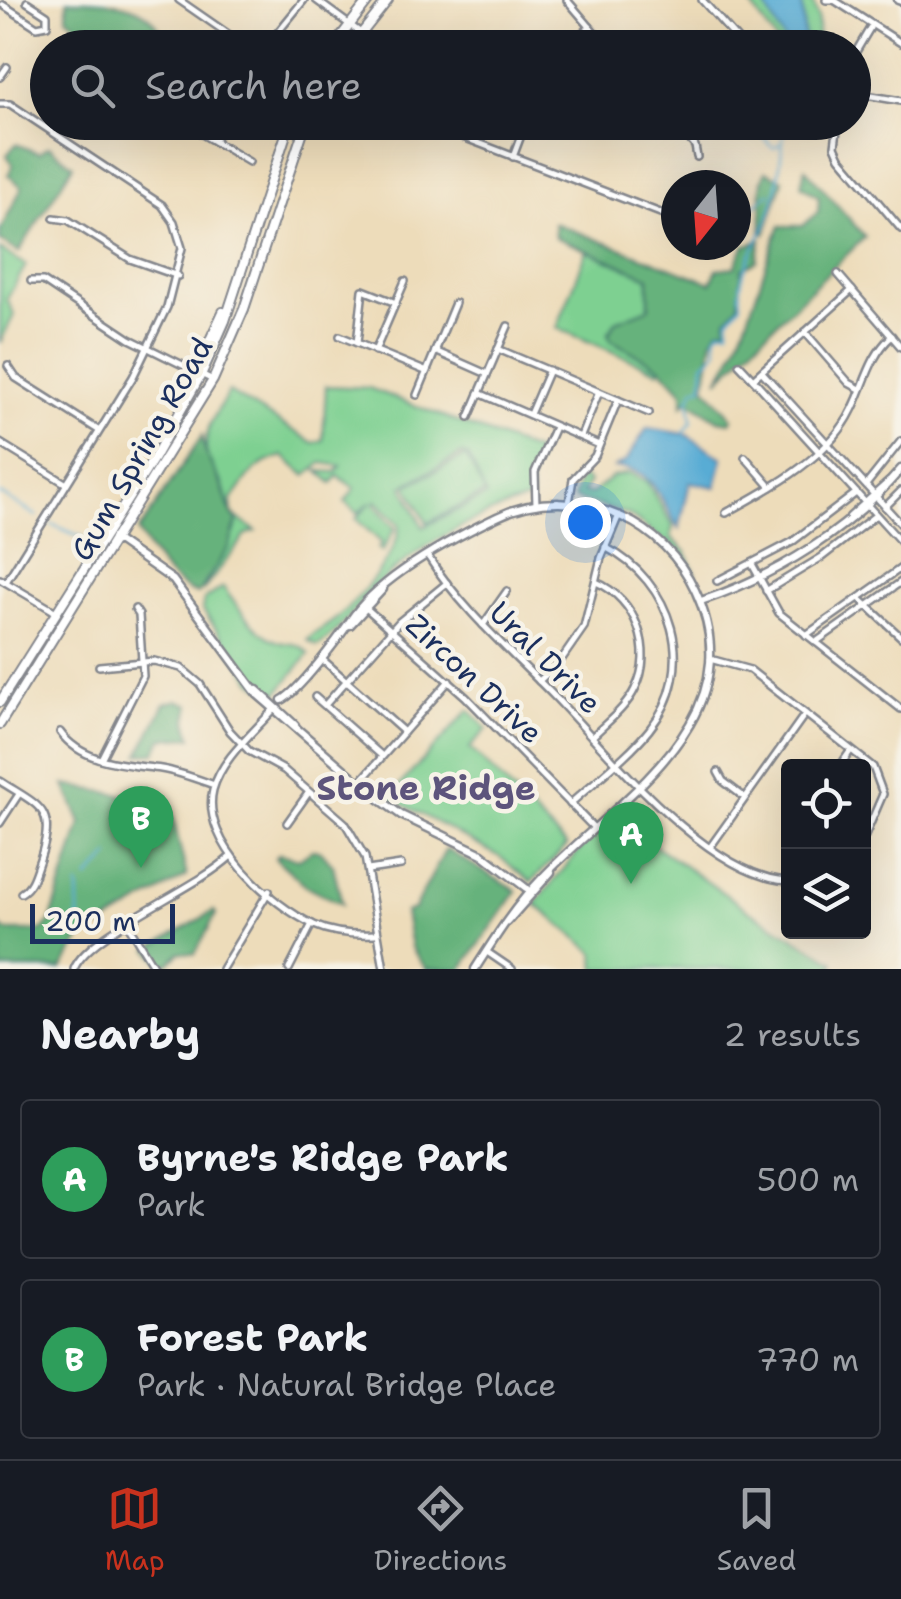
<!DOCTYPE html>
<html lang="en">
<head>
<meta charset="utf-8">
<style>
  body { margin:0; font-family:"Shantell Sans",sans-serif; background:#242831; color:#f1f3f6 }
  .controls { position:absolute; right:30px; bottom:30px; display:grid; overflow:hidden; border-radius:10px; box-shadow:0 10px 40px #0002 }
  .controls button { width:90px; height:90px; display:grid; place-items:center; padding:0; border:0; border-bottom:2px solid #363941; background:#171b24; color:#f1f3f6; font:50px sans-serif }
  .compass { position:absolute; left:661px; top:170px; width:90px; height:90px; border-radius:50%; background:#171b24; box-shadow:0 10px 40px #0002; rotate:197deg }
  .scale { position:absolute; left:30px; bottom:25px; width:145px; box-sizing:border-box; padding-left:10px; border:5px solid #1b2f5e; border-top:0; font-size:28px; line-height:35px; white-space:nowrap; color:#1b2f5e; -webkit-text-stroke:8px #f7f3e8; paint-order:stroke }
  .you { position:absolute; left:585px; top:522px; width:35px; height:35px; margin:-25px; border:8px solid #fff; border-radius:50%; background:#1a73e8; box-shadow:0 0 0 15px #1a73e833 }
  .badge { display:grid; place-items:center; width:65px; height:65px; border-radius:50%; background:#c8321e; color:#fff; font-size:32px; font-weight:700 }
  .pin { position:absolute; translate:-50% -82px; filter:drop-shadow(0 2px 5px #0008) }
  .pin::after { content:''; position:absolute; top:52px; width:35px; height:30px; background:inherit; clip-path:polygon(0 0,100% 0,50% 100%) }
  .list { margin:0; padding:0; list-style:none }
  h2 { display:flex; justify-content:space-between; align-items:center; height:130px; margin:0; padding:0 40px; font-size:42px }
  h2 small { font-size:32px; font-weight:400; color:#9ea1a6 }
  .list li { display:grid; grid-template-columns:65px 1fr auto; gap:30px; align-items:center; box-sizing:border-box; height:160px; margin:0 20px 20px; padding:0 20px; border:2px solid #363941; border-radius:10px }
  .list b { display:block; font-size:38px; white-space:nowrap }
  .list p { margin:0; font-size:32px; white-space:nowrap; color:#9ea1a6 }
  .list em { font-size:32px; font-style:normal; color:#9ea1a6 }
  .icon { flex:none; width:55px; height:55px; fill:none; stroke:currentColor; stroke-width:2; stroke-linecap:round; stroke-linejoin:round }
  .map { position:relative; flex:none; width:901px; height:969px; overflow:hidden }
  .search { position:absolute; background:#171b24; box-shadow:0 10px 40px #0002; left:30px; right:30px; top:30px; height:110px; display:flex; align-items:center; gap:25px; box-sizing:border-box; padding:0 35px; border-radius:55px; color:#9ea1a6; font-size:38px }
  .sheet { height:490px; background:#171b24 }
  nav { display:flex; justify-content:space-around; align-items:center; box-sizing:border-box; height:140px; border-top:2px solid #363941; background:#171b24; font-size:28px; color:#9ea1a6 }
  nav a { display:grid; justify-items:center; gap:5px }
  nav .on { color:#c8321e }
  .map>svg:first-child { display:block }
  .green { fill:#7ed091; stroke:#4c8078; stroke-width:2.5; fill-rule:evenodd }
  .forest { fill:#66b27b; stroke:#40706c; stroke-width:2.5 }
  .water { fill:#59acd4; stroke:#3a6e99; stroke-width:2.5 }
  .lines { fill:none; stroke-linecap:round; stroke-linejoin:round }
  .stream { stroke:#59acd4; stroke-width:2.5 }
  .minor-casing { stroke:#84868c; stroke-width:10 }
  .tertiary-casing { stroke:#84868c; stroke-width:11 }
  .secondary-casing { stroke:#84868c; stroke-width:12 }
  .minor { stroke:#fff; stroke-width:5 }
  .tertiary { stroke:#fff; stroke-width:6 }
  .secondary { stroke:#fff; stroke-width:8 }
  .labels { text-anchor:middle; stroke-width:9; stroke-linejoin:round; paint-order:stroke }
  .street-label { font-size:30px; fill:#1b2f5e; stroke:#f7f3e8 }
  .quarter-label { font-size:35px; font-weight:bold; fill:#5d547c; stroke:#f7f3e8 }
</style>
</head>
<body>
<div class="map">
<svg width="901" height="969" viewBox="0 0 901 969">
  <rect width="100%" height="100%" fill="#f7f3e8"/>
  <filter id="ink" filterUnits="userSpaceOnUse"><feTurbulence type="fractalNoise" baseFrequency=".01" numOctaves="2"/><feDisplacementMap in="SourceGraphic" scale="20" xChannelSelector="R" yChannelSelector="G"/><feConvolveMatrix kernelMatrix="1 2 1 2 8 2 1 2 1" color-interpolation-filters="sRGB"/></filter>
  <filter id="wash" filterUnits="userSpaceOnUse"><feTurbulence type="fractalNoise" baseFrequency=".0048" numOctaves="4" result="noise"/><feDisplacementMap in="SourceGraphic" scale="40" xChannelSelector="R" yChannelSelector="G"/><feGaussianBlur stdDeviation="2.25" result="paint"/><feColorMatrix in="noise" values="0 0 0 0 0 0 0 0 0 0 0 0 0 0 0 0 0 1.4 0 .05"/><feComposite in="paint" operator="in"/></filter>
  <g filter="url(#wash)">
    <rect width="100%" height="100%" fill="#eddcba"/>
    <g class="green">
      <path d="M748,0H812L818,17V47H780Z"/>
      <path d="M0,249L26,265L7,299L14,315L0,343Z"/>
      <path d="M587,251L649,277V309L616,321L611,340L661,368L658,371L557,328Z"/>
      <path d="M326,386L369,388L540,453L530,478L531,499C476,514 418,546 376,586C357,604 340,633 317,646L307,640C317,630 329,626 339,616C359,598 401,551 399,524L376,501L374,504L395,528L382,552L378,548L382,543L356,519L371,502L358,513L345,502L355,488L338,476L332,483L318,471L336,472L341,466L322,463L306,476L283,456C251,466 251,475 231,501L232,514L256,531L247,534L202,592C212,567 233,548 237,521C227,508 227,499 223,486C221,478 213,473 210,466C198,437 214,415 229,392L314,443L323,440ZM462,454L469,457L486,496L423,527L403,486Z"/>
      <path d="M466,456L485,493L427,523L407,486Z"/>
      <path d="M629,473L647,482L673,525L671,537L686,552L696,575L668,544L629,515L574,498L580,476L589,482L582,493L591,494L612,477Z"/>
      <path d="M223,587C236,604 252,630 274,640C289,647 296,639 309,654L275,696L253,681L202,609L204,600Z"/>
      <path d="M469,710L487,729L470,748L567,846L531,882L500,857L389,797Z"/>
      <path d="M615,818L748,910L835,962L831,969H596L594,952L535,904L586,842Z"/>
    </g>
    <g class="forest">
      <path d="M67,0C101,0 151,0 162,36L155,47H106L67,17Z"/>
      <path d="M16,144L39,153L49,146L73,165L19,252L0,241V231L22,187L8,175L13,165L7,155Z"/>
      <path d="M805,168L865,237L718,380C748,333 759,279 780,226H803L818,212L819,197L801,185Z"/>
      <path d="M766,171L783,180L765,234L761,231C765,212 755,188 766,171Z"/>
      <path d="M554,223L711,283L717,269L735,267L744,246L761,240L757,261L742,268L739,304L727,319V328L719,329L713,338L705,386L733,418L730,422L718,420L687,400L683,405V392L661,368L611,340L608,334L616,321L649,308V277L555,237Z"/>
      <path d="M202,436C205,457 213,466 221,484C227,496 226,508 237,521L229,547L198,594C172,587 151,554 138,532Z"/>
      <path d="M177,700L190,705L187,720L192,737L162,739L155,753L139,754L165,704Z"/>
      <path d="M65,785L141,798L171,810L187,876L81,938L62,969H0V926L6,931H42L50,922L81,823Z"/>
      <path d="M446,849L517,891L462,969H426L411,947L405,912L414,909Z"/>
      <path d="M312,850L321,851L333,865L342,904L306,886L275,858L279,854L299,859Z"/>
      <path d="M214,911L216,914L195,954L180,952L168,964L161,963L149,949Z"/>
    </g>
    <g class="water">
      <path d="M768,0H802L805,47H788L767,9Z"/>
      <path d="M647,428L685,434L723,458L716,487L690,482L679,529C662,502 653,465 613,468L626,461Z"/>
    </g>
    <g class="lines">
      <g class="stream">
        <path d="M680,44L684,48"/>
        <path d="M750,122L773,148L781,144"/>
        <path d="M749,236L750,209L770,193"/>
        <path d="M684,433L692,421L689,399L695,388L703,386L704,364L717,351L716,336L720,330H729V319L741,304C736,273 756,248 768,219C779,191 780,160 784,132"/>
        <path d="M0,494L37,516"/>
        <path d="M51,524L84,538"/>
        <path d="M88,879L110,856"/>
        <path d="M63,933L79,917L78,886"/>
      </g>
    </g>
  </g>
  <g filter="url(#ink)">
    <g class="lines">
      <defs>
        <g id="minor">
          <path d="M179,0L231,36L239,48"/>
          <path d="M316,0L361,33"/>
          <path d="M567,0L608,48"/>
          <path d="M702,0L745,48"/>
          <path d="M826,0H834L901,43"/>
          <path d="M3,5L37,27L47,25V15L27,2"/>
          <path d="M482,45L483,48"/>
          <path d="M265,48L304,0"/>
          <path d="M566,48L590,27"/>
          <path d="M854,55L870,28"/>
          <path d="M0,77L7,67"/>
          <path d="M854,93L901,101"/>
          <path d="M0,104H10L162,205L174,222L182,248L167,307L133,377L6,582"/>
          <path d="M182,122L249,162"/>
          <path d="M424,122L676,219"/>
          <path d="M674,122L695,146L697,157"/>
          <path d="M838,122L835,146L840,157L901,229"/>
          <path d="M214,141L225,122"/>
          <path d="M513,157L526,122"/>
          <path d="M54,218L68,220L130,259L178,276"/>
          <path d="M838,274L901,347"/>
          <path d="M31,281H43L130,339L213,380"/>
          <path d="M805,332L849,383L860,389"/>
          <path d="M340,336L425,371"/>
          <path d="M357,343L363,290L396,303"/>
          <path d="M498,349L649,413"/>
          <path d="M375,351L405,281"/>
          <path d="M435,351L487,374"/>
          <path d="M739,364L753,379L852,290"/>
          <path d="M8,366L16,378L98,430"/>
          <path d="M762,372L901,524"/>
          <path d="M753,379L901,542"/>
          <path d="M479,393L599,445"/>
          <path d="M417,395L455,303"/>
          <path d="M530,414L549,370"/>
          <path d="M469,417L508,326"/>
          <path d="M581,436L599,392"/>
          <path d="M0,443L65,483"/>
          <path d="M745,457L771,487"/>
          <path d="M866,485L901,441"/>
          <path d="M569,503L573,479L595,456L618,400"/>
          <path d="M536,505L535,472L555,427"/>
          <path d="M885,507L901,491"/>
          <path d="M726,513C766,491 818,463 844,424C864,396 865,360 892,336"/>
          <path d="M427,555C462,610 509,650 554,696C608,752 708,877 788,881"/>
          <path d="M752,564L779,613L901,709"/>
          <path d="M0,579L56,612"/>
          <path d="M717,581L792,542L856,493"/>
          <path d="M766,591L822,557L876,515"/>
          <path d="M860,599L901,637"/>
          <path d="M366,608L466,697L594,828"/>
          <path d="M483,625L507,591"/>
          <path d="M806,635L901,568"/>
          <path d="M816,642L901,582"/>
          <path d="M322,659L404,732"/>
          <path d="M710,659L750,670L873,767L883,794L864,838"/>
          <path d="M99,666L154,661L181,668L200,684L230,731L249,751L284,770L345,823L365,857L384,969"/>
          <path d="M539,681L559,663L584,627L601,558L619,515"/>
          <path d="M315,697L382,756"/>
          <path d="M325,705L399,622L447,583"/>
          <path d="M274,709C253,733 221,759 213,790C200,842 271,905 314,925C334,934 354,935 375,934"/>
          <path d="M60,732C83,764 126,764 161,769C179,772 197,779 214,785"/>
          <path d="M592,737C607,722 626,708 635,689C655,650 636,599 596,582"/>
          <path d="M101,759L143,676L139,615L135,609"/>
          <path d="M840,766L851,750"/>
          <path d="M718,772L723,781L744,797"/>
          <path d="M0,781C40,807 57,808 40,859C35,872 33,886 21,893"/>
          <path d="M360,782L449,681"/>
          <path d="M570,804C596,780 627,757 649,730C700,667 672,581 605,547"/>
          <path d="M0,823L19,794"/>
          <path d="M287,823L309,792"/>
          <path d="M711,846L805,714"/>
          <path d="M368,870L401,865"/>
          <path d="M128,925L155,969"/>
          <path d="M487,952L512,969"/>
          <path d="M74,969C88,933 196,889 230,857"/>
          <path d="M222,969L269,891"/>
          <path d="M289,969L312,924"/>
        </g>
        <g id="tertiary">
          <path d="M898,0L901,1"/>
          <path d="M850,517L889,482"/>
          <path d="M113,538L173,580L257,694L375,796L401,815L482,854L526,888"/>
          <path d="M701,601C776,576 851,529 901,469"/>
          <path d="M350,625L383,589"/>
          <path d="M257,690L295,725"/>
          <path d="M282,700C299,691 338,639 350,621C378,578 451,539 497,517C536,498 582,499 622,517C654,531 680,558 695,590C757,721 616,799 542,878C515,906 496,936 475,969"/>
          <path d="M507,922L551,872"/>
        </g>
        <g id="secondary">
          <path d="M332,48L369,0"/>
          <path d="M350,48L388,0"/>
          <path d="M196,370L223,312"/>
          <path d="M0,702L154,458L202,373L225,321L290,122"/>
          <path d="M0,724L213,380L244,309L306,122"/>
        </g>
      </defs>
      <use href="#minor" class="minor-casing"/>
      <use href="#tertiary" class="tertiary-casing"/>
      <use href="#secondary" class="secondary-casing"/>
      <use href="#minor" class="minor"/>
      <use href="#tertiary" class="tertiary"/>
      <use href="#secondary" class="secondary"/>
    </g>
  </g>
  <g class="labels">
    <g class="street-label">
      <text transform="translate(142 449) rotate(-60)" y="10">Gum Spring Road</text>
      <text transform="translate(545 658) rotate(45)" y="10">Ural Drive</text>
      <text transform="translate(474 679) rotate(43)" y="10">Zircon Drive</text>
    </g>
    <g class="quarter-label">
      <text x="426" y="800">Stone Ridge</text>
    </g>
  </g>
</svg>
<div class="controls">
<button><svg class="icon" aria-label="locate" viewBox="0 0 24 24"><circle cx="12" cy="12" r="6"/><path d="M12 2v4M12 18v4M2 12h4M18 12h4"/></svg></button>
<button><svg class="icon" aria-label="layers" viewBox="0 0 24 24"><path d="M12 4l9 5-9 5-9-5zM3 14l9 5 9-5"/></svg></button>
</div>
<svg class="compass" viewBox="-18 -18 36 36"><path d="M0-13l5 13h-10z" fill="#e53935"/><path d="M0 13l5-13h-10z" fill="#9ea1a6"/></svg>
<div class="scale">200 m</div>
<div class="you"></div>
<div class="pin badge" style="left:631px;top:884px;background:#2e9e5b">A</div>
<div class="pin badge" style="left:141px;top:868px;background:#2e9e5b">B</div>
<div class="search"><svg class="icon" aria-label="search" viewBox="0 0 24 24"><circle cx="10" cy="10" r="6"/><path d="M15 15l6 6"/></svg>Search here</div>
</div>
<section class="sheet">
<h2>Nearby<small>2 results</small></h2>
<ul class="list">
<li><span class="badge" style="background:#2e9e5b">A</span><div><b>Byrne's Ridge Park</b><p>Park</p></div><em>500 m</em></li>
<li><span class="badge" style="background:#2e9e5b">B</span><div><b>Forest Park</b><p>Park · Natural Bridge Place</p></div><em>770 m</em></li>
</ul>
</section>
<nav>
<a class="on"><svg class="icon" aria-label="map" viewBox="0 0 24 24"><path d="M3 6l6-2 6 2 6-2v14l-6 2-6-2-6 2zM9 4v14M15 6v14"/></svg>Map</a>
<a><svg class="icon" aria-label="directions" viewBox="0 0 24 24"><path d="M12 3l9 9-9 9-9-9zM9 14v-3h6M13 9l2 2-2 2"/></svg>Directions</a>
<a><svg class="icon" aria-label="saved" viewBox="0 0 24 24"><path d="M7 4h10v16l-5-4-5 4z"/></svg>Saved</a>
</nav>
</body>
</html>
